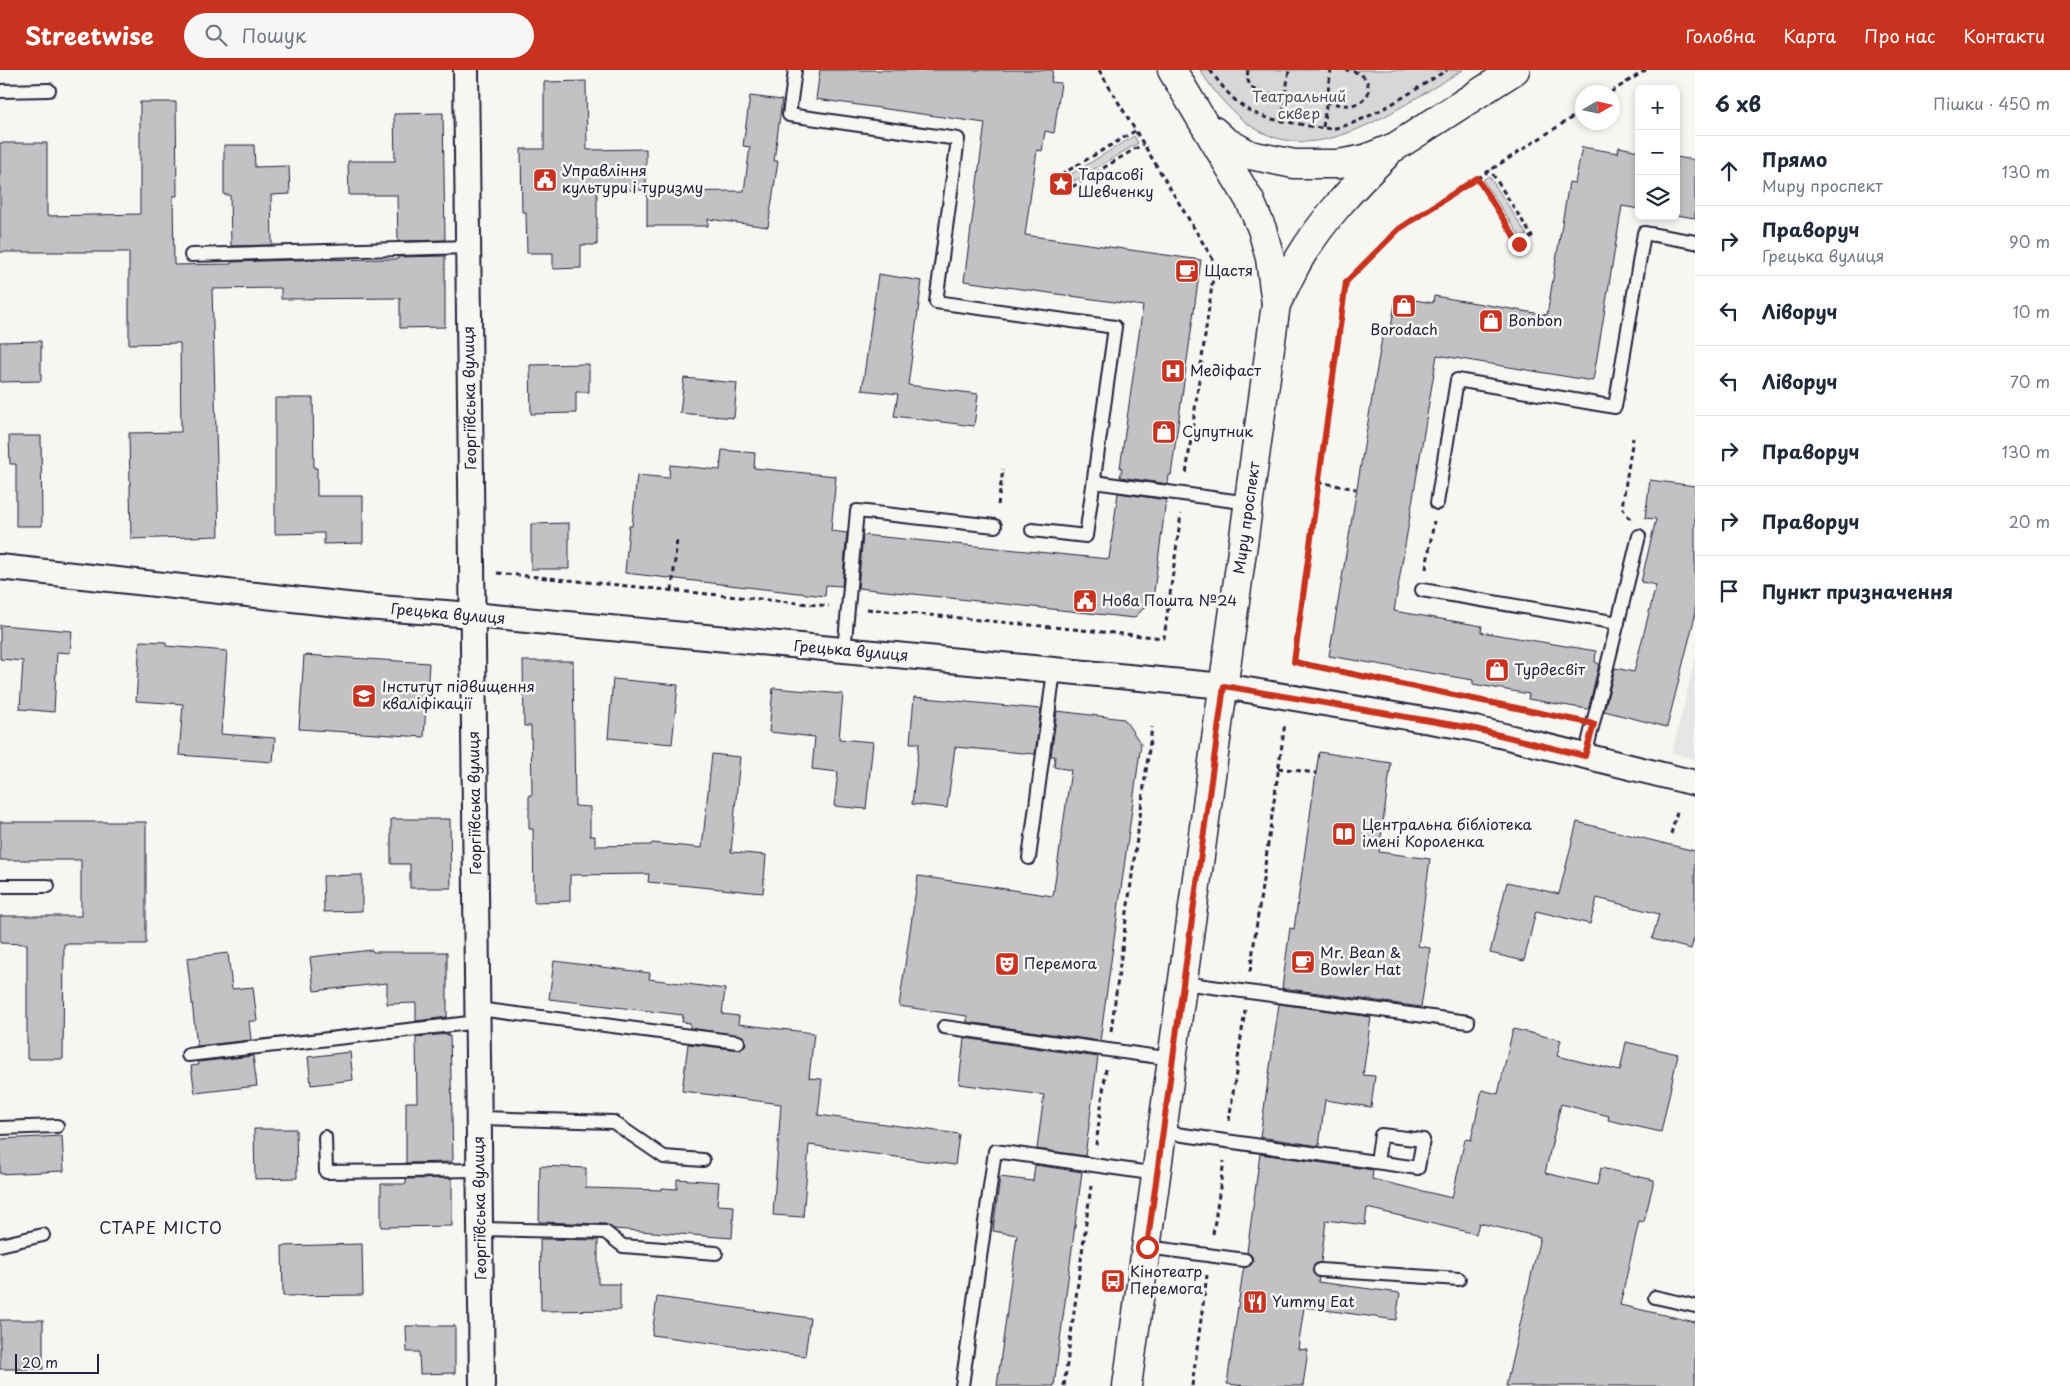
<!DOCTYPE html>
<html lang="uk">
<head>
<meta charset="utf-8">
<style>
  body { margin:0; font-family:"Playpen Sans",sans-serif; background:#f6f6f7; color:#1f2937 }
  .controls { position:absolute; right:15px; top:15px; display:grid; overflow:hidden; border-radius:8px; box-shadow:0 2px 8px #0003 }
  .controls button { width:45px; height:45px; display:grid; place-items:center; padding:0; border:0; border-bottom:1px solid #e0e1e3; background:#fff; color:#1f2937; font:25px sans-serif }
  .compass { position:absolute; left:1575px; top:15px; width:45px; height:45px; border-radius:50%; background:#fff; box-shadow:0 2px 8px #0003; rotate:81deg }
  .scale { position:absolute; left:15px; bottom:12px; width:84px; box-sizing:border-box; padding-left:5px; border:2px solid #22223b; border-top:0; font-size:14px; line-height:18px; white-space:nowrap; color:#22223b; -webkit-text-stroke:4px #f6f6f2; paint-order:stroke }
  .stop { position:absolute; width:15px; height:15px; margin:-11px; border:4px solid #c8321e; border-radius:50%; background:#fff }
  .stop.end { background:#c8321e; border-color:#fff; box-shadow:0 1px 5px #0008 }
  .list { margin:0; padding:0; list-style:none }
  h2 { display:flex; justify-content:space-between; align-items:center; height:65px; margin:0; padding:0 20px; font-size:21px }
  h2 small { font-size:16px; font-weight:400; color:#747a83 }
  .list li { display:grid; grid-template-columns:32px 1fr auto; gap:15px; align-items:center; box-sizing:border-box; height:70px; padding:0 20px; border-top:1px solid #e0e1e3 }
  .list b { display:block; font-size:19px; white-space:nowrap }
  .list p { margin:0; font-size:16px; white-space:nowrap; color:#747a83 }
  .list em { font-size:16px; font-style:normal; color:#747a83 }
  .icon { flex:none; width:28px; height:28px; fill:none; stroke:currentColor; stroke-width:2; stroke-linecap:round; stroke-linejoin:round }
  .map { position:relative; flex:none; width:1695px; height:1316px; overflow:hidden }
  header { display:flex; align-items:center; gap:30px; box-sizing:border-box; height:70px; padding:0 25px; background:#c8321e; color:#fff }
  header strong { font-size:24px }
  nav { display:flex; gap:28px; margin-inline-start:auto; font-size:18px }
  .search { width:350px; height:45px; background:#f6f6f7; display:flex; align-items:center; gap:12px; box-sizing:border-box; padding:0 18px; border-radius:28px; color:#747a83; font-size:19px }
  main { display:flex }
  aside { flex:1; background:#fff }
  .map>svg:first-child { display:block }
  .built { fill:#e6e6e4 }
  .green { fill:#d7d7d7; stroke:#7c7c89 }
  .building { fill:#c2c2c4; stroke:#22223b }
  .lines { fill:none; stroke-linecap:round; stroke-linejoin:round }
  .service-casing { stroke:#22223b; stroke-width:16 }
  .minor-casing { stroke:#22223b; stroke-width:28 }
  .secondary-casing { stroke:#22223b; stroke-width:31 }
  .path { stroke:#22223b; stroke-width:3; stroke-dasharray:5 4; stroke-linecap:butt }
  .service { stroke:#f6f6f2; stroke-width:12 }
  .minor { stroke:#f6f6f2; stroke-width:24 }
  .secondary { stroke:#f6f6f2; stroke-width:28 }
  .route { stroke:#c8321e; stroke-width:6 }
  .labels { text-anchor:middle; stroke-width:5; stroke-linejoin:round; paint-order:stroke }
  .park-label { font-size:15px; fill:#4f4f62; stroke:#f6f6f2 }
  .poi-label { font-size:15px; fill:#22223b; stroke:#f6f6f2; text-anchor:start }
  .street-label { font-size:15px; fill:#22223b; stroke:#f6f6f2 }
  .neighbourhood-label { font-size:16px; letter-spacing:1px; fill:#22223b; stroke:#f6f6f2 }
</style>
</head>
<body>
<header>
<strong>Streetwise</strong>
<div class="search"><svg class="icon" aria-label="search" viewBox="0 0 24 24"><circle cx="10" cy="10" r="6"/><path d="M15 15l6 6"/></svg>Пошук</div>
<nav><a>Головна</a><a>Карта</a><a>Про нас</a><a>Контакти</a></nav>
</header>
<main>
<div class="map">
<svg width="1695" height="1316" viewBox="0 0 1695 1316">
  <rect width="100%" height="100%" fill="#f6f6f2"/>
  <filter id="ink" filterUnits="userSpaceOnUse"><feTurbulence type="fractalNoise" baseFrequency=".02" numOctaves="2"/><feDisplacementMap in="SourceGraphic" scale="10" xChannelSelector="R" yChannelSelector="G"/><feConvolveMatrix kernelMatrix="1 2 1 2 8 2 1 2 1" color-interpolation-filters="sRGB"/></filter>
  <g filter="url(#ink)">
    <path class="built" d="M1695,589V689L1672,683Z"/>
    <g class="green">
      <path d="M1200,0H1463C1366,57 1281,128 1200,0Z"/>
      <path d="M1134,66L1138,73L1074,111L1070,105Z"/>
      <path d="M1489,106L1527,165L1521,168L1483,110Z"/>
    </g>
    <g class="building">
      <path d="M820,0H1053L1051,12L1061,13L1054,63L1045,61L1042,81L1037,80L1025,165L1201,190L1171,405H1169L1168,414L1120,407L1122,398H1120L1143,236L964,211L985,53L816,29Z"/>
      <path d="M586,11L587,80L646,79V120H597V175H581V198L553,199V183H527L526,142H522L521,79H544V12Z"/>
      <path d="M750,26L782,30L774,91H778L768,157L708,149V156H647V122L744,121L750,77L743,76Z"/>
      <path d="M140,32H176L177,126H173L174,195L231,194V192L293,190L398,189V187L445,186V257L400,258V228L281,229V218L212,219L219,466L131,469L129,363L181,362L180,273L129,274V182H0V73H47V146L140,144Z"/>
      <path d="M443,43L445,170L398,171L397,125H349L348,91H395L394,44Z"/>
      <path d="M224,75H254L255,97L289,96L290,124L271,125L272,175L231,176L230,125H224Z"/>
      <path d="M1582,77L1618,83L1619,77L1639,81V139L1622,136L1593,311L1437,285L1394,541L1482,556L1481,562L1596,581L1595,592L1599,594L1589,637L1587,639L1528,629L1529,624L1473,614V610L1329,586L1383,262L1390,264L1396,227L1433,233L1434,226L1547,245L1569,112L1575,113Z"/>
      <path d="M1676,87L1695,90V148L1676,145Z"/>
      <path d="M878,204L922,211L908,315L978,324L974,356L894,346L898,324L862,320Z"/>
      <path d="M41,271V311L0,312V272Z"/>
      <path d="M589,294V322H576V343L531,344L530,295Z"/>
      <path d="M684,308L737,313L734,348L680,343Z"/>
      <path d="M275,328H313L314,398H317V426H363V473L324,474V463L275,464Z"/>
      <path d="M9,366H41L42,456H16V394H10Z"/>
      <path d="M722,380L755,383L754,398L836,406L831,461L847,463L842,516L826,515L825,526L625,503L629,456H632L637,405L669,408L670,395L720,400Z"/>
      <path d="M1650,410L1695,416V546L1667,657L1604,641L1615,598L1634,602L1656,515L1641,512L1656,449L1645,448Z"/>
      <path d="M1118,423L1166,430L1153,529L1134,548L858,518L863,465L1109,489Z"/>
      <path d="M569,453V499H531V454Z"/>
      <path d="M0,555L72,561L70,583L57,582L54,642L20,639L23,591L0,589Z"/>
      <path d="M140,571L166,572V576L227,581L221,664L275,668L273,692L179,685L183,634L136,631Z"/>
      <path d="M304,585L429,593L424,667L299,659Z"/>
      <path d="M523,591H573L575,736L590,737V766H595V776L651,775L652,773L702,778L712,684L740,687L731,782L766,785L763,823L648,812L649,804L570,805V831L534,832L533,759H529V725H532L531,656H524Z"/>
      <path d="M613,609L678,615L672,674L608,668Z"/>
      <path d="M773,618L843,624L839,669L873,672L866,739L834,736L838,702L812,699L815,667L769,662Z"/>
      <path d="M914,627L1041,639L1035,684L955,677L947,738L912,734L919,673H910Z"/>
      <path d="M1057,641L1124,649L1141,674L1100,971L967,952V946L899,936L918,806L1053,826L1071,700L1054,697L1055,686H1051Z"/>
      <path d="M1319,682L1391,693L1379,782L1430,789L1418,876L1430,878L1421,937L1282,918L1290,858L1294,859Z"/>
      <path d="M391,749H450L451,818H410V794H391Z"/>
      <path d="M0,752H146V874H64L63,989H27V874L0,873V846H81V790H0Z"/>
      <path d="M1577,752L1695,781V865L1691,879L1652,869L1659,844L1597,828L1590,854L1536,841L1524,891L1490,883L1507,812L1559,824Z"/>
      <path d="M362,805V841L324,842L323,806Z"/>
      <path d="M372,880L373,882H447V947L416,951V933L387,934V913L314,921L310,887Z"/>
      <path d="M228,883L232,919L253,917L257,951H249L251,970L197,976L187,888Z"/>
      <path d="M554,891L650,903L649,909L725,919L722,944L739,946L738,954L814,963L809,1008L822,1009L818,1045L959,1064L955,1095L809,1075L803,1147L773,1145L781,1034L682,1021L688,974L741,980L746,974L743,966L690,958V953L682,952L683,945L549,929Z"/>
      <path d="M1279,934L1371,947L1363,1005L1375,1006L1371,1037L1325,1030L1319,1076L1260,1067Z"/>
      <path d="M1513,959L1561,970L1557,986L1620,1001L1626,972L1678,984L1661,1062L1608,1050L1609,1046L1561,1034L1545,1103L1597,1115L1601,1098L1654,1110L1644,1152L1639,1151L1620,1235L1695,1252V1316H1506L1540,1167L1479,1153L1476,1164L1367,1138L1365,1155L1326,1150L1321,1192L1314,1195L1313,1203L1319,1208L1318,1212L1400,1223L1396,1250L1304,1237L1298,1279L1308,1280L1303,1316H1245L1227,1314L1243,1201L1244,1198L1251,1195L1253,1192L1252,1186L1247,1182L1260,1084L1373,1100L1372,1109L1452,1128L1465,1069L1471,1070L1482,1020L1498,1024Z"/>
      <path d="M448,964V966H450L453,1089L451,1092L406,1093V1032H417L416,967Z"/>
      <path d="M964,968L1098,987L1085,1086L1037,1079L1044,1025L959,1014Z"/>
      <path d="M350,982L353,1010L311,1015L308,987Z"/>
      <path d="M253,986L257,1016L195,1023L191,996L199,995L198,992Z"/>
      <path d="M254,1059H296L297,1108L255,1109Z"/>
      <path d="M62,1066L64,1101L0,1104V1069Z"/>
      <path d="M1035,1095L1082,1102L1054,1316H997L1017,1165L993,1161L1000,1107L1033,1111Z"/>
      <path d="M540,1096L586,1098V1118L662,1120V1118L677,1119V1109L719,1112L717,1135L734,1136L732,1168L614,1159L605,1154L539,1152Z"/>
      <path d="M452,1108V1156L381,1157V1114H406V1109Z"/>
      <path d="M540,1169L598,1170V1214H620V1240L541,1241Z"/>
      <path d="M362,1174L363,1225L283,1226L282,1176Z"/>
      <path d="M657,1227L810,1248L805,1286L652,1265Z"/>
      <rect x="0" y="1250" width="43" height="49"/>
      <path d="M406,1256H455V1303L420,1304L419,1282H407Z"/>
    </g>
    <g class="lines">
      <defs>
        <g id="service">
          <path d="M795,0L789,45L958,69L936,232L1115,257L1086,466L1032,460"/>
          <path d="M0,21L49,20"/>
          <path d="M191,185L469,177"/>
          <path d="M1094,412L1249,433"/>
          <path d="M1437,433L1457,310L1615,337L1644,163L1695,172"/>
          <path d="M1422,520L1618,553"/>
          <path d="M844,581L857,441L995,456"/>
          <path d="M1585,686L1639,466"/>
          <path d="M1029,788L1054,601"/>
          <path d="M0,816H48"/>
          <path d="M1183,913L1468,952"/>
          <path d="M478,939L738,972"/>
          <path d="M944,957L1173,989"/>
          <path d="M188,985L478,952"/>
          <path d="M479,1048L613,1052L664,1087L703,1090"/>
          <path d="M0,1058L57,1056"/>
          <path d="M1162,1062L1418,1098L1423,1070L1381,1065L1377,1092"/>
          <path d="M325,1067L326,1102L480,1100"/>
          <path d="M481,1159L605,1162L623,1176L716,1183"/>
          <path d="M0,1175L43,1165"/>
          <path d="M1147,1177L1245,1190"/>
          <path d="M1320,1200L1459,1209"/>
          <path d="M1655,1227L1695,1236"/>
          <path d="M962,1316L995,1081L1157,1104"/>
        </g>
        <g id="minor">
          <path d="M466,0L482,1316"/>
          <path d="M0,497L365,537L473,545L1224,616L1471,658L1695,713"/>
        </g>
        <g id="secondary">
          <path d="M1214,61L1225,71L1250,85L1294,94H1339L1365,89L1395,77L1515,0"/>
          <path d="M1276,234C1284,219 1291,203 1299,189C1323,149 1353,117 1386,85"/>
          <path d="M1127,1316L1276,234L1270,188L1262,159L1250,131L1172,0"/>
        </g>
      </defs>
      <use href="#service" class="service-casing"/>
      <use href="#minor" class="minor-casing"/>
      <use href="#secondary" class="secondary-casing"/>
      <g class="path">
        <path d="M1099,0L1215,193L1186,405"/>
        <path d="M1210,0C1236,36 1249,47 1294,53C1306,55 1323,60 1335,58C1369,52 1417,18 1447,0"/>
        <path d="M1248,0C1244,25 1267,24 1286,27"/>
        <path d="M1611,22L1646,0"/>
        <path d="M1326,32C1343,35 1358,40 1368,24C1370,8 1362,2 1346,0"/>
        <path d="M1282,51L1289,0"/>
        <path d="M1323,57L1331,0"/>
        <path d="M1135,61L1064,103L1072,117L1143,74"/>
        <path d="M1477,108L1519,174L1532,166L1490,100"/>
        <path d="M1318,412L1356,419"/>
        <path d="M998,435L1003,399"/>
        <path d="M1630,449L1622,437L1633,368"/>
        <path d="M1426,499L1434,451"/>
        <path d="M497,503L829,536"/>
        <path d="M672,521L677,469"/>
        <path d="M867,539L1164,568L1181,444"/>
        <path d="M1574,650L1294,591L1346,212L1399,159L1582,41"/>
        <path d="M1278,698L1316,703"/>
        <path d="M1671,764L1678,738"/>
        <path d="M1250,902L1285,653"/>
        <path d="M1111,961L1152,657"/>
        <path d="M1229,1051L1245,940"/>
        <path d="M1096,1075L1106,999"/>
        <path d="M1213,1164L1224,1091"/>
        <path d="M1064,1316L1091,1116"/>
        <path d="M1192,1316L1207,1205"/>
      </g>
      <use href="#service" class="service"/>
      <use href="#minor" class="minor"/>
      <use href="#secondary" class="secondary"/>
    </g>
  </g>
  <g class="lines" filter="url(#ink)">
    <path class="route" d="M1147,1177L1224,616L1471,658L1585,686L1594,654L1294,592L1346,212L1399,159L1477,108L1519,174"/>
  </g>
  <defs>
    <symbol id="civic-square" viewBox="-11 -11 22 22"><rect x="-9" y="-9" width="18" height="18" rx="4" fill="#c8321e" stroke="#f6f6f2"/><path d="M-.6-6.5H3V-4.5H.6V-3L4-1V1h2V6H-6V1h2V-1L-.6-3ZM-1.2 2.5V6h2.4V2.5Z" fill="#fff"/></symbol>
    <symbol id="sight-square" viewBox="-11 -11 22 22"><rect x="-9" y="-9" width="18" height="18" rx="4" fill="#c8321e" stroke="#f6f6f2"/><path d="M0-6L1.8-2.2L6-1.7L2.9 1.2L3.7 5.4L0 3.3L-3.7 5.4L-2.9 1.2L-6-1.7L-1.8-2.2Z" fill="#fff"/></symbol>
    <symbol id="cafe-square" viewBox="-11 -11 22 22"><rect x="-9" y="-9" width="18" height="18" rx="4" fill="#c8321e" stroke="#f6f6f2"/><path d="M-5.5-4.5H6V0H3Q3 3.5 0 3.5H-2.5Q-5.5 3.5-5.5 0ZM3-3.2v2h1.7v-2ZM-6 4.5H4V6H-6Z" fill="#fff"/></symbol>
    <symbol id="shop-square" viewBox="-11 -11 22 22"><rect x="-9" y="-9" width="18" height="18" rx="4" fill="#c8321e" stroke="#f6f6f2"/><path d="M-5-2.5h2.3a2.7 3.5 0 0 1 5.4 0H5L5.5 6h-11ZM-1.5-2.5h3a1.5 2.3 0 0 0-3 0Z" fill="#fff"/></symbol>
    <symbol id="hospital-square" viewBox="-11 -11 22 22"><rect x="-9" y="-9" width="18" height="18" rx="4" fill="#c8321e" stroke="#f6f6f2"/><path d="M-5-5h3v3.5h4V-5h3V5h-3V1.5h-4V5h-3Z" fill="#fff"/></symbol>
    <symbol id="university-square" viewBox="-11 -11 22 22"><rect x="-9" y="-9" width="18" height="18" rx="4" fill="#c8321e" stroke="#f6f6f2"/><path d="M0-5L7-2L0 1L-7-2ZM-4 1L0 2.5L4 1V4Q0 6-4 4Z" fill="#fff"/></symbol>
    <symbol id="library-square" viewBox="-11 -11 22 22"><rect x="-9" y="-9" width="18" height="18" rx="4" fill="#c8321e" stroke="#f6f6f2"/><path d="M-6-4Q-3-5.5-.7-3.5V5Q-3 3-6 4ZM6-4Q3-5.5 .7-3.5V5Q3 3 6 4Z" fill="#fff"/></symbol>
    <symbol id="theatre-square" viewBox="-11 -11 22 22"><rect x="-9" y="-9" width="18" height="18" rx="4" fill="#c8321e" stroke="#f6f6f2"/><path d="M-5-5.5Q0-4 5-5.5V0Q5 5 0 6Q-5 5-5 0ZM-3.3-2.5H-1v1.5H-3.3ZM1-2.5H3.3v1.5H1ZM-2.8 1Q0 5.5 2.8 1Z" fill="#fff"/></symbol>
    <symbol id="bus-square" viewBox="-11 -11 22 22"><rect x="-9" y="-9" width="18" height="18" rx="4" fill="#c8321e" stroke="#f6f6f2"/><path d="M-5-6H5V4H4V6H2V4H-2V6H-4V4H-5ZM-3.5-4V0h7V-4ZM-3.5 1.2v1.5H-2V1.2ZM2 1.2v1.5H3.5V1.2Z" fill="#fff"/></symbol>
    <symbol id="restaurant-square" viewBox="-11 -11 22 22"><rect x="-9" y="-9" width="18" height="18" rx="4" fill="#c8321e" stroke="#f6f6f2"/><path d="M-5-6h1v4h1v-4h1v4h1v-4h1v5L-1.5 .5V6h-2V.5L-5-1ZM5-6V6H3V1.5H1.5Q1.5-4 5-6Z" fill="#fff"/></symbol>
  </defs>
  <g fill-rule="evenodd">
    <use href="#civic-square" x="531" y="96" width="28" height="28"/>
    <use href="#sight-square" x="1047" y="100" width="28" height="28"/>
    <use href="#cafe-square" x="1173" y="187" width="28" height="28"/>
    <use href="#shop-square" x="1390" y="222" width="28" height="28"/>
    <use href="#shop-square" x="1477" y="237" width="28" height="28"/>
    <use href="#hospital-square" x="1159" y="287" width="28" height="28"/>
    <use href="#shop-square" x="1150" y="348" width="28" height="28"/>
    <use href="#civic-square" x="1071" y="517" width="28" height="28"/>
    <use href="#shop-square" x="1483" y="586" width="28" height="28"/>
    <use href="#university-square" x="350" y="612" width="28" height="28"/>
    <use href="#library-square" x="1330" y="750" width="28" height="28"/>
    <use href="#cafe-square" x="1289" y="878" width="28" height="28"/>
    <use href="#theatre-square" x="993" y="880" width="28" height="28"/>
    <use href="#bus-square" x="1099" y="1197" width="28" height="28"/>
    <use href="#restaurant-square" x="1241" y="1218" width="28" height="28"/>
  </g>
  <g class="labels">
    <g class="park-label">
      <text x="1299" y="32">Театральний<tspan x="1299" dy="17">сквер</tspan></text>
    </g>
    <g class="poi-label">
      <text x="562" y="106">Управління<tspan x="562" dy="17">культури і туризму</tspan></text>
      <text x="1078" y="110">Тарасові<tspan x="1078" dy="17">Шевченку</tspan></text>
      <text x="1204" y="206">Щастя</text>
      <text x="1508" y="256">Bonbon</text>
      <text x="1404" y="265" text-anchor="middle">Borodach</text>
      <text x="1190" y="306">Медіфаст</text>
      <text x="1182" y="367">Супутник</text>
      <text x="1102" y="536">Нова Пошта №24</text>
      <text x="1514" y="605">Турдесвіт</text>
      <text x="382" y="622">Інститут підвищення<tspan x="382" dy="17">кваліфікації</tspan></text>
      <text x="1362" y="760">Центральна бібліотека<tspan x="1362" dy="17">імені Короленка</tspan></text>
      <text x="1320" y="888">Mr. Bean &amp;<tspan x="1320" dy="17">Bowler Hat</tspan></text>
      <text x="1024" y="899">Перемога</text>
      <text x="1130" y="1207">Кінотеатр<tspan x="1130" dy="17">Перемога</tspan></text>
      <text x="1272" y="1237">Yummy Eat</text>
    </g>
    <g class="street-label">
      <text transform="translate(470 328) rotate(-91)" y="5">Георгіївська вулиця</text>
      <text transform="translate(1247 448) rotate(-82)" y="5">Миру проспект</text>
      <text transform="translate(448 544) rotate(5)" y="5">Грецька вулиця</text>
      <text transform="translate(851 581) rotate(5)" y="5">Грецька вулиця</text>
      <text transform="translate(475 733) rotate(-91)" y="5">Георгіївська вулиця</text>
      <text transform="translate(480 1138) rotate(-91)" y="5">Георгіївська вулиця</text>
    </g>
    <g class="neighbourhood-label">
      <text x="161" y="1164">СТАРЕ МІСТО</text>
    </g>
  </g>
</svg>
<div class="controls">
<button>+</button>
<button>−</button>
<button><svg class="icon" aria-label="layers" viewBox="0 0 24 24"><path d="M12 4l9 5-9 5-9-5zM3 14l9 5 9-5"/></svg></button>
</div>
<svg class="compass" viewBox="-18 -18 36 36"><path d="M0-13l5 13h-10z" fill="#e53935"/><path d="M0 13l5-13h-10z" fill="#747a83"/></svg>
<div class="scale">20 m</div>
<div class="stop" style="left:1147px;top:1177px"></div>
<div class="stop end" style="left:1519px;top:174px"></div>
</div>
<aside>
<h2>6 хв<small>Пішки · 450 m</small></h2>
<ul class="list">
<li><svg class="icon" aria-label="ahead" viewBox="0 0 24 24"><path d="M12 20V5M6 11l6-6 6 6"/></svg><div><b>Прямо</b><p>Миру проспект</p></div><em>130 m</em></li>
<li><svg class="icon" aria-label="right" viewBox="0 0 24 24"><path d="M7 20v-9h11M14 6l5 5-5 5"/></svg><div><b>Праворуч</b><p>Грецька вулиця</p></div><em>90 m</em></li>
<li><svg class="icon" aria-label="left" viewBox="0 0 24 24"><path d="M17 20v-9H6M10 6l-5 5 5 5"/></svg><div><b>Ліворуч</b></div><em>10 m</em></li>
<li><svg class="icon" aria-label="left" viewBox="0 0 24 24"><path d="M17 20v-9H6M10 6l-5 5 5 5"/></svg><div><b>Ліворуч</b></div><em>70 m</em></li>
<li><svg class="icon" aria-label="right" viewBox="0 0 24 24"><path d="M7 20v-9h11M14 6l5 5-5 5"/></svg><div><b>Праворуч</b></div><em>130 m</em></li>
<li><svg class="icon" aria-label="right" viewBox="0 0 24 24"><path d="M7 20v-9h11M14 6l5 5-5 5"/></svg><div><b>Праворуч</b></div><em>20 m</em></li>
<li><svg class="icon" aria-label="arrive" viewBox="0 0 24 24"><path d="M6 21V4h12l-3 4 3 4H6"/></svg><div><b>Пункт призначення</b></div></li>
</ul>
</aside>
</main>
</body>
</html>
